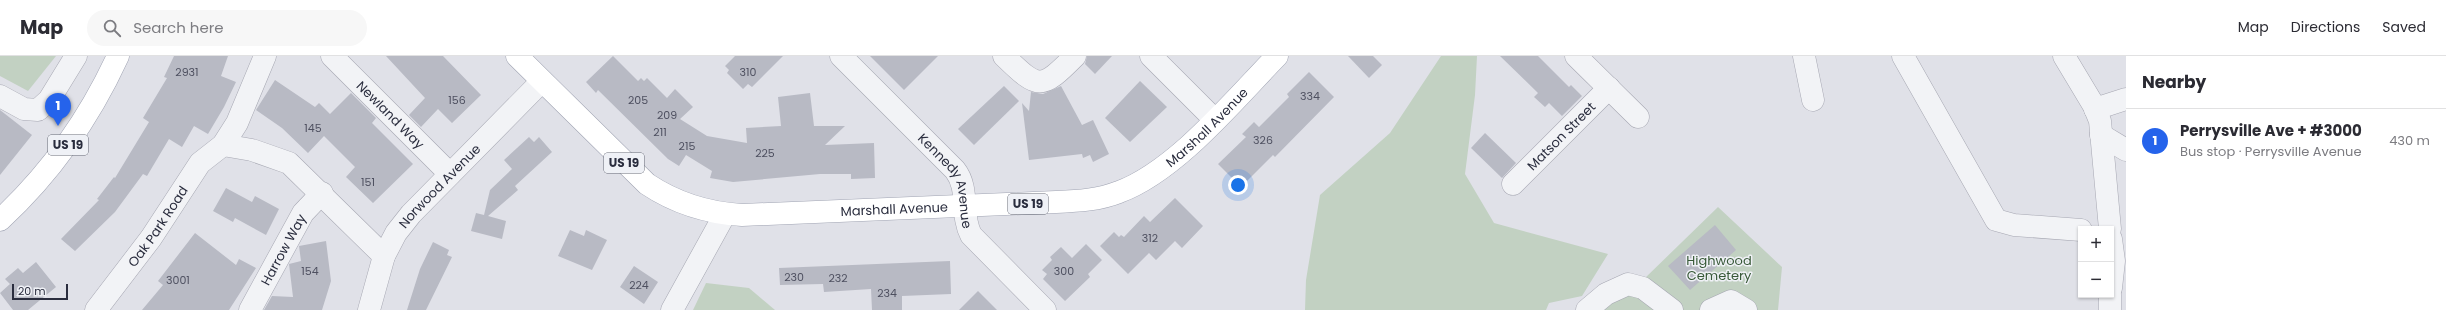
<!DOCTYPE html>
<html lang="en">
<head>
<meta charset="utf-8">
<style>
  body { margin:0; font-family:Poppins,sans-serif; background:#f7f7f7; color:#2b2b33 }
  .controls { position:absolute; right:12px; bottom:12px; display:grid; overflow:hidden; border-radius:0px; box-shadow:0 1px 3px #0004 }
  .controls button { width:36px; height:36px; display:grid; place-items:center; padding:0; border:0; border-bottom:1px solid #e1e1e2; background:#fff; color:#2b2b33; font:20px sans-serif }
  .scale { position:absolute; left:12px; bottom:10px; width:56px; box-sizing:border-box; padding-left:4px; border:2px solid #2a2d3e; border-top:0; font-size:11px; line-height:14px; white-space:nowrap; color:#2a2d3e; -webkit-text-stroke:3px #eff1f6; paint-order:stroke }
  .you { position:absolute; left:1238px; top:129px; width:14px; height:14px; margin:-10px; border:3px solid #fff; border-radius:50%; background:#1a73e8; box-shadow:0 0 0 6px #1a73e833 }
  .badge { display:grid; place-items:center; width:26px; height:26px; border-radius:50%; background:#2563eb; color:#fff; font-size:13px; font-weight:700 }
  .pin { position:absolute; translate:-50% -33px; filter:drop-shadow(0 1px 2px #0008) }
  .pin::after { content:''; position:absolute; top:21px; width:14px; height:12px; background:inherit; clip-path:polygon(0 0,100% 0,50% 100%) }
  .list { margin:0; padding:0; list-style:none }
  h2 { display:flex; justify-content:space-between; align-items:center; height:52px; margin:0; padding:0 16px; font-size:17px }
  h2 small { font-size:13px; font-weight:400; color:#7c7c81 }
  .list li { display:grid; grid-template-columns:26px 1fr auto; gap:12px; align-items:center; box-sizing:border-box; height:64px; padding:0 16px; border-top:1px solid #e1e1e2 }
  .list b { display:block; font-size:15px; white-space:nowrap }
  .list p { margin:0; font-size:13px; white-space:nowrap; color:#7c7c81 }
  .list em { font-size:13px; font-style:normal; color:#7c7c81 }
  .icon { flex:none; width:22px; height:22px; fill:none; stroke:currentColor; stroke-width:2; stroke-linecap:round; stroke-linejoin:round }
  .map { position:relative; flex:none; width:2126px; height:254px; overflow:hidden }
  header { display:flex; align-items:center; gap:24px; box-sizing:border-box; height:56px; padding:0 20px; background:#fff; border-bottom:1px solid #e1e1e2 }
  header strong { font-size:19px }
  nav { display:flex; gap:22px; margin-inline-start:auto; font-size:14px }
  .search { width:280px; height:36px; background:#f7f7f7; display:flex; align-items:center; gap:10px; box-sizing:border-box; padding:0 14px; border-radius:22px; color:#7c7c81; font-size:15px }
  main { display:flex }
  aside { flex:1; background:#fff }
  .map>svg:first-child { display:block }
  .green { fill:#c2d1c2 }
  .building { fill:#b8bac4 }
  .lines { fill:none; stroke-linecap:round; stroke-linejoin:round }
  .minor-casing { stroke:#a6a7b2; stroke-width:23 }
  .major-casing { stroke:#a0a4b3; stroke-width:23 }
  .minor { stroke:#f2f3f6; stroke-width:22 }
  .major { stroke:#fff; stroke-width:22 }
  .labels { text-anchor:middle; stroke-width:3; stroke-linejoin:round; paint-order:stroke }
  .number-label { font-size:11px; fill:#4e5060 }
  .shield { fill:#eff1f6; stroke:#656875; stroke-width:1 }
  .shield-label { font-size:12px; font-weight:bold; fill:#2a2d3e }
  .street-label { font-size:13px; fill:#2a2d3e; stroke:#eff1f6 }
  .park-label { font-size:13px; fill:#385938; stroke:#eff1f6 }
</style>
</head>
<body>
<header>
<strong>Map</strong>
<div class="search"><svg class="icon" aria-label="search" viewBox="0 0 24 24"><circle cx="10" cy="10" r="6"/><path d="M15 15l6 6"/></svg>Search here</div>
<nav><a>Map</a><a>Directions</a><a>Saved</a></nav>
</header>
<main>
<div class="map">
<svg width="2126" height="254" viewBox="0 0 2126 254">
  <rect width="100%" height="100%" fill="#e0e1e8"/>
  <g class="green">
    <path d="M0,0H56L28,35L0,20Z"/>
    <path d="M1441,0H1477L1475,39L1465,118L1494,167L1608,198L1582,240L1549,247L1546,254H1305L1306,224L1320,139L1390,77Z"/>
    <path d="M1718,151L1782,211L1778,254H1578L1644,223Z"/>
    <path d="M706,227L749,232L775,254H693Z"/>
  </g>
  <g class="building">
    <path d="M174,0H228L221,20L236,26L224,51L208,78L194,70L182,91L169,83L147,120L143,118L115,156L75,195L61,183L99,144L97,143L114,121L115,122L149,66L143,62L167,22L164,21Z"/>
    <path d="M386,0H443L481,39L452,67L438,53L421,71L409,59L425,42Z"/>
    <path d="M613,0L638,25L641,22L644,25L647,22L667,42L675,33L693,51L680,63L707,80L747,87L746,72L781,70L778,41L810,37L814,70H845L825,89L874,87L875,122L851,123V118H820L733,126L710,122L712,115L686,99L679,110L668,103L598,34L596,37L586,26Z"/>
    <path d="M735,0H783L752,31L748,28L743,33L727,17L729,14L725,10Z"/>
    <path d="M870,0H938L904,34Z"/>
    <path d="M1087,0H1112L1095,18L1085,8Z"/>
    <path d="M1348,0H1373L1382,9L1369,22Z"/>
    <path d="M1500,0H1538L1569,31L1571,29L1582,40L1562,60L1549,47L1545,51L1534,41L1538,37Z"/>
    <path d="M1309,16L1334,41L1275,101L1273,99L1241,131L1218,108L1246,81L1242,78L1254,66L1259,71L1289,41L1287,38Z"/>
    <path d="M275,24L315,51L319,47L330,58L351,37L376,62L372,67L413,108L373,147L346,121L355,111L324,80L308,97L282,72L256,54Z"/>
    <path d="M1140,25L1167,51L1130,86L1105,62Z"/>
    <path d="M1004,30L1019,45L974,89L958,73Z"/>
    <path d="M1061,30L1082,69L1093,64L1109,98L1093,106L1090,99L1083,102L1082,98L1029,104L1022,47L1029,55L1031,36L1043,38Z"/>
    <path d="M0,54L32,79L0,119Z"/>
    <path d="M1485,77L1516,107L1502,122L1471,92Z"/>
    <path d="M529,81L534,86L539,81L552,96L515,130L518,134L488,160L506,165L502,183L471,175L476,157L484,159L490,134L512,113L504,104Z"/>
    <path d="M226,132L252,146L255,140L279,153L266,179L235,162L233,166L213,155Z"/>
    <path d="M1175,142L1203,170L1182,192L1175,185L1156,204L1149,197L1128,218L1100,190L1114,176L1119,181L1121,179L1124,181L1144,160L1150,166Z"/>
    <path d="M1715,169L1736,194L1690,234L1668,210Z"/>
    <path d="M570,174L584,180L586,174L607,184L592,214L558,200Z"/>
    <path d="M195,177L236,209L239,203L256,212L229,254H142L163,229L158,225Z"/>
    <path d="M326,185L331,225L322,254H264L272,240L293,241L289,208L301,205L299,190Z"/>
    <path d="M433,186L449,194L447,199L452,201L426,254H407L420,213Z"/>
    <path d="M1086,188L1102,204L1088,218L1090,221L1065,245L1043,223L1047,218L1042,214L1052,204L1050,201L1061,191L1072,202Z"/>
    <path d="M950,205L951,238L902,240V254H872L871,233L824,236L823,228L780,229L779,212Z"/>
    <path d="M36,206L56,231L28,254H13L0,237L10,228L5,223L18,212L23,217Z"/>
    <path d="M634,210L658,226L644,248L620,231Z"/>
    <path d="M978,235L997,254H959Z"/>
  </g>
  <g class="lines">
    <defs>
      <g id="minor">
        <path id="s1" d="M332,0L450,118"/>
        <path id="s2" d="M841,0L955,114C970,133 960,158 971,179L1045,254"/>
        <path d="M1004,0C1039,34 1041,34 1075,0"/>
        <path d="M1151,0L1214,63"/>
        <path d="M1576,0L1638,61"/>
        <path d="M1804,0L1813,44"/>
        <path d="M1903,0L1996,164L2014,169L2081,174"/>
        <path d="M2064,0L2094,50L2100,65L2110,173"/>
        <path d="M0,40L24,53L38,54L49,44L76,0"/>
        <path d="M2095,53L2126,43"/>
        <path d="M2101,79L2126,94"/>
        <path d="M223,89L252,94L289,107L384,200"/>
        <path id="s3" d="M1513,128L1609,32"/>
        <path d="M2111,183L2114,205L2111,232"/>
        <path d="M2110,239V254"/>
        <path id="s4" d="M96,254L151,182L200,107L223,89L237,67L265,0"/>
        <path id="s5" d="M250,254L303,157L322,137"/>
        <path id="s6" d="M369,254L384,200L396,177L411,158L542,25"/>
        <path d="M672,254L725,158"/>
        <path d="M1587,254L1606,238L1628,228L1643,232L1672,254"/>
        <path d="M1711,254L1731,245L1746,254"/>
      </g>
      <g id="major">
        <path id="s7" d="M517,0L647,128C677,148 707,157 742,159L1056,146C1078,145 1099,144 1119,136C1176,115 1234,44 1277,0"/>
        <path d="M0,164C51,117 89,63 118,0"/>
      </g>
    </defs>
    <use href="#minor" class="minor-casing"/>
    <use href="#major" class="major-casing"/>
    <use href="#minor" class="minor"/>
    <use href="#major" class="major"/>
  </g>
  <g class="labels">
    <g class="number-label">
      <text x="187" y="20">2931</text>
      <text x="748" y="20">310</text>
      <text x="1310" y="44">334</text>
      <text x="457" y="48">156</text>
      <text x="638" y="48">205</text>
      <text x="667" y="63">209</text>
      <text x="313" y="76">145</text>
      <text x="660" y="80">211</text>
      <text x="1263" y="88">326</text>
      <text x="687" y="94">215</text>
      <text x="765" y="101">225</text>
      <text x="368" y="130">151</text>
      <text x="1150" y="186">312</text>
      <text x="310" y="219">154</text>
      <text x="1064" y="219">300</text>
      <text x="794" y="225">230</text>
      <text x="838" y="226">232</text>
      <text x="178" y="228">3001</text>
      <text x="639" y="233">224</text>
      <text x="887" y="241">234</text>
    </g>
    <g class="shield">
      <rect x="48" y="79" width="40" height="20" rx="3"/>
      <rect x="604" y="97" width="40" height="20" rx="3"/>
      <rect x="1008" y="138" width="40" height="20" rx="3"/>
    </g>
    <g class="shield-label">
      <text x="68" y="93">US 19</text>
      <text x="624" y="111">US 19</text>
      <text x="1028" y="152">US 19</text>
    </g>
    <g class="street-label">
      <text dy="5" stroke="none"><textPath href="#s1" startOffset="83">Newland Way</textPath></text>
      <text dy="5" stroke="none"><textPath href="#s7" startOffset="772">Marshall Avenue</textPath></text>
      <text dy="5" stroke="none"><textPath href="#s3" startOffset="68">Matson Street</textPath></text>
      <text dy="5" stroke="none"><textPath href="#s2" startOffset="167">Kennedy Avenue</textPath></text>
      <text dy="5" stroke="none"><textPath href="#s6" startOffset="146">Norwood Avenue</textPath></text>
      <text dy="5" stroke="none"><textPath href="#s7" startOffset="436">Marshall Avenue</textPath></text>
      <text dy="5" stroke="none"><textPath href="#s4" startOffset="104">Oak Park Road</textPath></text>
      <text dy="5" stroke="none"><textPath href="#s5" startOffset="69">Harrow Way</textPath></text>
    </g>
    <g class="park-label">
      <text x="1719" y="209">Highwood<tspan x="1719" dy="15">Cemetery</tspan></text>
    </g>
  </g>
</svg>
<div class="controls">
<button>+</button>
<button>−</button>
</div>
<div class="scale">20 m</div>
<div class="you"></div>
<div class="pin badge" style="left:58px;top:70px">1</div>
</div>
<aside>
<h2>Nearby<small></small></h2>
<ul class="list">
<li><span class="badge">1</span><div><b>Perrysville Ave + #3000</b><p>Bus stop · Perrysville Avenue</p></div><em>430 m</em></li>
</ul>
</aside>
</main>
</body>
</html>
